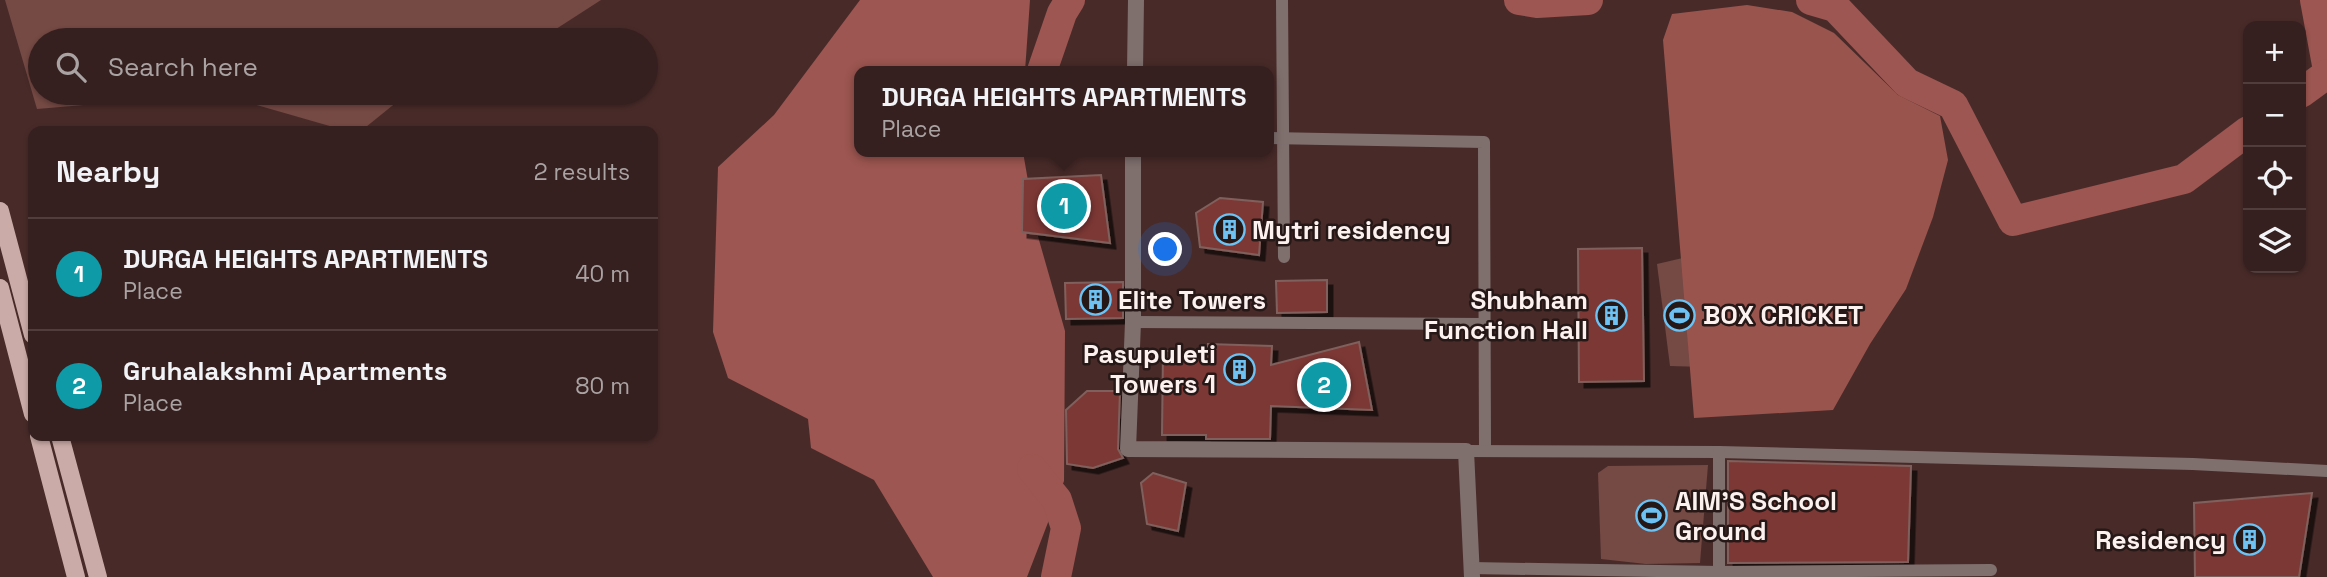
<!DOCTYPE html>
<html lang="en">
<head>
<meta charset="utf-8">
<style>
  body { margin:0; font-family:"Space Grotesk",sans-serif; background:#412d2c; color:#f1f3f6 }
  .controls { position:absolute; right:21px; top:21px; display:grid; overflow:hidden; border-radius:14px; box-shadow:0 2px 5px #0004 }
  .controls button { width:63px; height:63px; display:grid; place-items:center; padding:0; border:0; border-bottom:2px solid #503e3d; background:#36201f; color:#f1f3f6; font:35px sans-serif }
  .you { position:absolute; left:1166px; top:250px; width:24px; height:24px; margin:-18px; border:5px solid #fff; border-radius:50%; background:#1a73e8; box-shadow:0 0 0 10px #1a73e833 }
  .badge { display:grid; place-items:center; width:46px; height:46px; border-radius:50%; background:#6dc2f3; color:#fff; font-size:23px; font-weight:700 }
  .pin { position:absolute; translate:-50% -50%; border:4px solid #fff; box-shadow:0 2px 7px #0006 }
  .popup { position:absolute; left:854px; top:66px; width:420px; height:91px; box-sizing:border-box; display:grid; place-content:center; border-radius:14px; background:#36201f; filter:drop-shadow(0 2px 5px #0005); font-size:23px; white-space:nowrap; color:#aaa3a4 }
  .popup b { font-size:26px; color:#f1f3f6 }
  .popup::after { content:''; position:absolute; left:50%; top:100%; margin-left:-14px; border:14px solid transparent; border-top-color:#36201f }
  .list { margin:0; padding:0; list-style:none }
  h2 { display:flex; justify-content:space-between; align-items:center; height:91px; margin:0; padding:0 28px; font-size:30px }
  h2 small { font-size:23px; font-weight:400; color:#aaa3a4 }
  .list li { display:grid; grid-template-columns:46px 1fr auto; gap:21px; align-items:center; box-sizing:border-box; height:112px; padding:0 28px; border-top:2px solid #503e3d }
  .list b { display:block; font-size:26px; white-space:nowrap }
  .list p { margin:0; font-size:23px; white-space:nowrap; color:#aaa3a4 }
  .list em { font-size:23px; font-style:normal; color:#aaa3a4 }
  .icon { flex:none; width:38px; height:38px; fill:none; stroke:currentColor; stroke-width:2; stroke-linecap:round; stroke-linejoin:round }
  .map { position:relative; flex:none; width:2327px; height:577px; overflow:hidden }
  .search { position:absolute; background:#36201f; box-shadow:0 2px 5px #0004; left:28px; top:28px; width:630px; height:77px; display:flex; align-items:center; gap:18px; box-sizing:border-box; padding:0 24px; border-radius:38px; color:#aaa3a4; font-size:26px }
  .panel { position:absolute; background:#36201f; box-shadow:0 2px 5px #0004; left:28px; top:126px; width:630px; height:315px; border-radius:14px }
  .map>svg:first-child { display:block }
  .green { fill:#754944 }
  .forest { fill:#9a544e }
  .water { fill:#9d5651 }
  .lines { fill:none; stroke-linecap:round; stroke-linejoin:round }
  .river { stroke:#9d5651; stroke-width:30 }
  .building { fill:#7b3834; stroke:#80605c; stroke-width:2; filter:url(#shadow) }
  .minor { stroke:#7f706e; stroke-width:12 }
  .tertiary { stroke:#7f706e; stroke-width:16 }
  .primary { stroke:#caaba7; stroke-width:18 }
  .labels { text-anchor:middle; stroke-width:5; stroke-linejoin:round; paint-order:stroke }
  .poi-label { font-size:26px; font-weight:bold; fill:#fdf1f0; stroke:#251816; text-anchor:start }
</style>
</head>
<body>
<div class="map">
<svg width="2327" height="577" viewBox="0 0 2327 577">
  <defs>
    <filter id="shadow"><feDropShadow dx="5.5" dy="5.5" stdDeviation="0" flood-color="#0009"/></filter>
  </defs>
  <rect width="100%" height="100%" fill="#482b29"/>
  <g class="green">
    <path d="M5,0H601L539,40H40V93H182L131,101L37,109Z"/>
    <path d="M190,93H408L361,131H347L250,103Z"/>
    <path d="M1687,257L1704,367L1670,366L1657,264Z"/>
    <path d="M1708,465L1700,563L1646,564L1601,559L1598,473L1608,466Z"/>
  </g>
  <path class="forest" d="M1747,5L1792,12L1834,33L1898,95L1940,116L1948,160L1933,217L1906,289L1870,344L1833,410L1694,418L1663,40L1672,14Z"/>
  <path class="water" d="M860,0H1030L1025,71H859V152H1023L1037,233L1065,331L1064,481L1027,577H933L874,480L811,448L808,419L728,378L713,332L718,167L774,115Z"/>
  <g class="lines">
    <g class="river">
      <path d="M1519,0L1537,3L1588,0"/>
      <path d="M1811,0L1835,7L1907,83L1953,105L2013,221L2184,179L2248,131"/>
      <path d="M2315,0L2327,65"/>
      <path d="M1042,71L1062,13L1070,0"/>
      <path d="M2301,93L2327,74"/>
      <path d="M1032,469L1057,500L1066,528L1056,577"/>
    </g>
  </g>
  <g class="building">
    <path d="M1101,175L1110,243L1022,232L1023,179Z"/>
    <path d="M1220,198L1263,202L1259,255L1200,247L1196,213Z"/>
    <path d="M1642,248L1644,381L1579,382L1578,249Z"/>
    <path d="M1327,280V312L1277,313L1276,281Z"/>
    <path d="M1123,282V318L1066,319L1065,283Z"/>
    <path d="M1359,342L1372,410L1271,406L1270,439H1206V435H1162L1163,351H1208V344L1272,346L1271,365Z"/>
    <path d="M1087,391H1120L1118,449L1123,458L1093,468L1067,464L1066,410Z"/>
    <path d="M1728,461L1911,466L1908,562L1728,563Z"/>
    <path d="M1153,473L1186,483L1178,531L1147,524L1141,483Z"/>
    <path d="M2312,493L2299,577H2195L2194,503Z"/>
  </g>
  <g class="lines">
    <g class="minor">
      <path d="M1282,0L1284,257"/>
      <path d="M1269,138L1484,142L1485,451"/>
      <path d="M1133,322L1484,324"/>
      <path d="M1466,451L1719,452L2193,464L2327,471"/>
      <path d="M1471,568L1719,572L1991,570"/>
      <path d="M1719,577V452"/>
    </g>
    <g class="tertiary">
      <path d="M1135,71L1136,0"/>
      <path d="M1133,152V322L1128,449L1466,451L1472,577"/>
    </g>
    <g class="primary">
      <path d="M0,211L33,335"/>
      <path d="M0,288L33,414"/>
      <path d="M39,436L76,577"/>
      <path d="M60,436L98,577"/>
    </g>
  </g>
  <defs>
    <symbol id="building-ring" viewBox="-11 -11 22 22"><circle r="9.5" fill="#251816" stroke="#6dc2f3" stroke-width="1.5"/><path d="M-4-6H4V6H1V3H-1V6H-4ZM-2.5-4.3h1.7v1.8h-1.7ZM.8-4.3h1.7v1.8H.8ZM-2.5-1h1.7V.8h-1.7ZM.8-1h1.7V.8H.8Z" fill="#6dc2f3"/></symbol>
    <symbol id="stadium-ring" viewBox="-11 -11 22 22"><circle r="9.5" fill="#251816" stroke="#6dc2f3" stroke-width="1.5"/><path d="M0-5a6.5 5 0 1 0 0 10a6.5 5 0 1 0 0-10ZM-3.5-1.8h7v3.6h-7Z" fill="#6dc2f3"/></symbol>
  </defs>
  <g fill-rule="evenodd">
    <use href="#building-ring" x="1212" y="212" width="35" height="35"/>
    <use href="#building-ring" x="1078" y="282" width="35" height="35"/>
    <use href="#building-ring" x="1594" y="298" width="35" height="35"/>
    <use href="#stadium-ring" x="1662" y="298" width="35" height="35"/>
    <use href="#building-ring" x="1222" y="352" width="35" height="35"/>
    <use href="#stadium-ring" x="1634" y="498" width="35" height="35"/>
    <use href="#building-ring" x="2232" y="522" width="35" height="35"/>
  </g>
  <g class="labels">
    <g class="poi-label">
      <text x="1252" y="239">Mytri residency</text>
      <text x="1118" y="309">Elite Towers</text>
      <text x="1588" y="309" text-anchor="end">Shubham<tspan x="1588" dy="30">Function Hall</tspan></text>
      <text x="1703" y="324">BOX CRICKET</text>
      <text x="1216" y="363" text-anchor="end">Pasupuleti<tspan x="1216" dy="30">Towers 1</tspan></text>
      <text x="1675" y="510">AIM'S School<tspan x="1675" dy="30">Ground</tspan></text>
      <text x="2226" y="549" text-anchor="end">Residency</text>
    </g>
  </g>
</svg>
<div class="controls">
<button>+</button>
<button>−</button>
<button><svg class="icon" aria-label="locate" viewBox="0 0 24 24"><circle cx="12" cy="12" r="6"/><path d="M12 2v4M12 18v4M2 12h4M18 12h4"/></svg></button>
<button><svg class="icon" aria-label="layers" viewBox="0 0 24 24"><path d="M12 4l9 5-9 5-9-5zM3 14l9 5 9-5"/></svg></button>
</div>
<div class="you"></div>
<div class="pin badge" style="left:1064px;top:206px;background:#0f9aa8">1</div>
<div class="popup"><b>DURGA HEIGHTS APARTMENTS</b>Place</div>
<div class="pin badge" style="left:1324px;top:385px;background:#0f9aa8">2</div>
<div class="search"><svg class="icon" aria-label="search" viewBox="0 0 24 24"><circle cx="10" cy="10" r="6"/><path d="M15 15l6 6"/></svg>Search here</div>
<section class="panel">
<h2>Nearby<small>2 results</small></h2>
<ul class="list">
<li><span class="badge" style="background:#0f9aa8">1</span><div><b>DURGA HEIGHTS APARTMENTS</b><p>Place</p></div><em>40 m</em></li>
<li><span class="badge" style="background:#0f9aa8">2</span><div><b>Gruhalakshmi Apartments</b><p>Place</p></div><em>80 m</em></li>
</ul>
</section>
</div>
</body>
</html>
